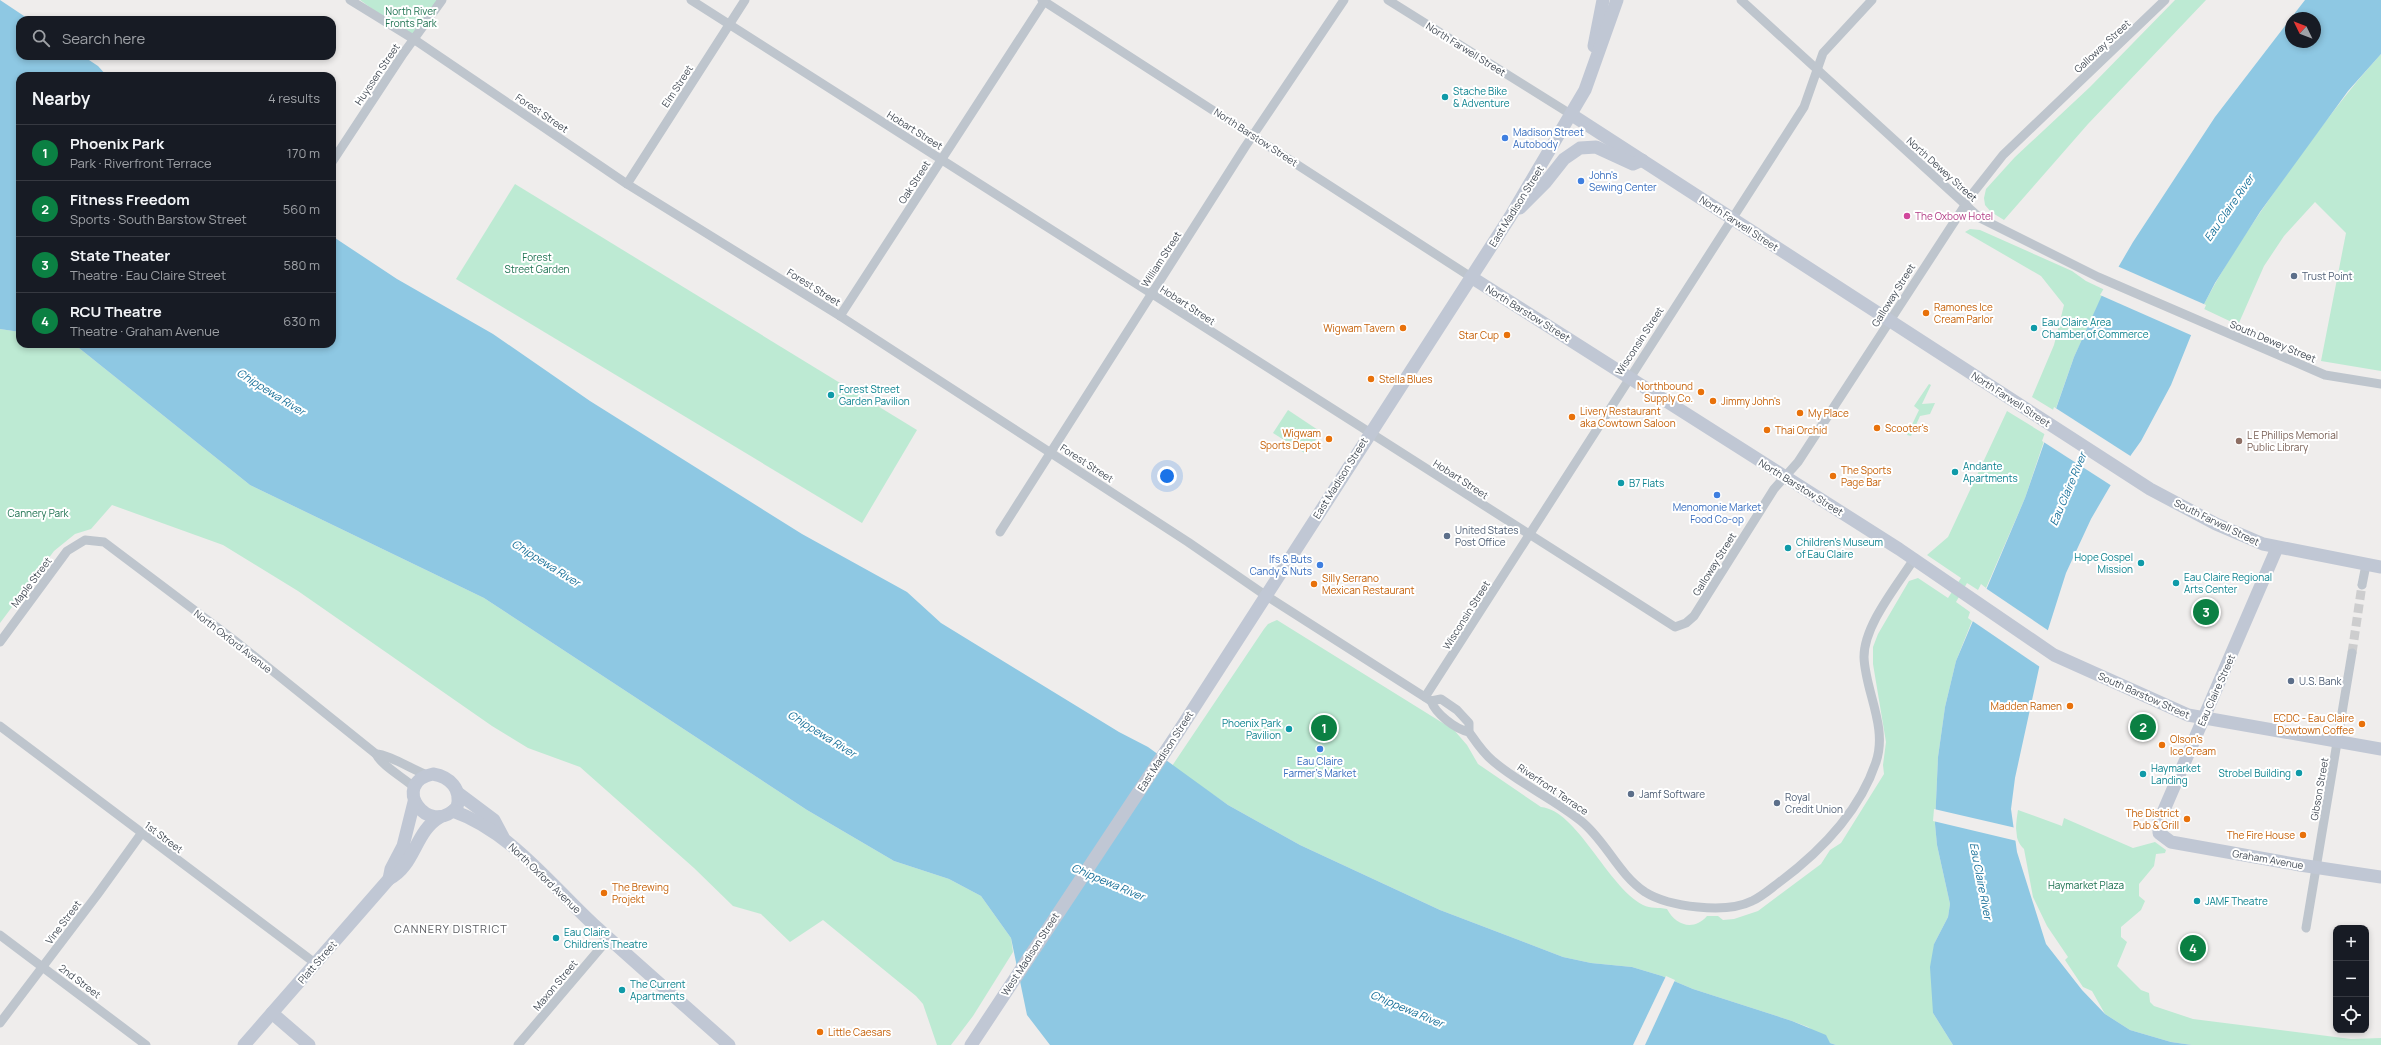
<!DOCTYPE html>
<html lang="en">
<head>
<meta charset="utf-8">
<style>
  body { margin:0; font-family:Manrope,sans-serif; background:#242831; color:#f1f3f6 }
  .controls { position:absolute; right:12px; bottom:12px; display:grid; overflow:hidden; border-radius:8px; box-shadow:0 2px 6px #0003 }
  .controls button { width:36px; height:36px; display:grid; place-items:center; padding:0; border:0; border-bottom:1px solid #363941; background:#171b24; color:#f1f3f6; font:20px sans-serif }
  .compass { position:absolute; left:2285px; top:12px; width:36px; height:36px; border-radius:50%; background:#171b24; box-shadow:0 2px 6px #0003; rotate:313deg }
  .you { position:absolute; left:1167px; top:476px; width:14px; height:14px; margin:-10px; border:3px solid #fff; border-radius:50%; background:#1a73e8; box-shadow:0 0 0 6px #1a73e833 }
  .badge { display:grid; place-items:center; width:26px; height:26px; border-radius:50%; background:#0b8043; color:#fff; font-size:13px; font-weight:700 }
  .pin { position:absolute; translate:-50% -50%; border:2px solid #fff; box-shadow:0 1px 4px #0006 }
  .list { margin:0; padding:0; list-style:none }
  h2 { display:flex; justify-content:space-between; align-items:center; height:52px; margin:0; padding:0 16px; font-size:17px }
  h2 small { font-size:13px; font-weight:400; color:#9ea1a6 }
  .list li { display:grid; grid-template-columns:26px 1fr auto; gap:12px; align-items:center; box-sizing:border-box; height:56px; padding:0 16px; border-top:1px solid #363941 }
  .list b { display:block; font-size:15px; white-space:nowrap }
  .list p { margin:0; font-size:13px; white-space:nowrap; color:#9ea1a6 }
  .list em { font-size:13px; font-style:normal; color:#9ea1a6 }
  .icon { flex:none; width:22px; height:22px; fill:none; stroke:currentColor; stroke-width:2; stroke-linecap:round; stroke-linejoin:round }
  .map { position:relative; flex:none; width:2381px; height:1045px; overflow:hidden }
  .search { position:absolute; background:#171b24; box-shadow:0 2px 6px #0003; left:16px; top:16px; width:320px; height:44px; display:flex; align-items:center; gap:10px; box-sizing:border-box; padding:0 14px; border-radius:12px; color:#9ea1a6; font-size:15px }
  .panel { position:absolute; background:#171b24; box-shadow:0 2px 6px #0003; left:16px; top:72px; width:320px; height:276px; border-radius:12px }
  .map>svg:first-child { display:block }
  .green { fill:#bdead3 }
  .water { fill:#8ec8e3 }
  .pier { fill:#efedec }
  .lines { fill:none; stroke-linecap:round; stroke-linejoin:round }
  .street-tunnel { stroke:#cdcdce; stroke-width:9; stroke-dasharray:9 4.5; stroke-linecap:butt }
  .street { stroke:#bec5cd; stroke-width:9 }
  .secondary { stroke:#c0c7d4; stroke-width:13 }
  .culture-dot { fill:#0f9aa8; stroke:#fff; stroke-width:1.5 }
  .shop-dot { fill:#3f7fe0; stroke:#fff; stroke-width:1.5 }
  .hotel-dot { fill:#d1479c; stroke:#fff; stroke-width:1.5 }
  .service-dot { fill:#5c6f8a; stroke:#fff; stroke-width:1.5 }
  .food-dot { fill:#e8710a; stroke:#fff; stroke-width:1.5 }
  .education-dot { fill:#8d6e63; stroke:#fff; stroke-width:1.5 }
  .labels { text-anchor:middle; stroke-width:4; stroke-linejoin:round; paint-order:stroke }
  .park-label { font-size:10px; fill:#1e7251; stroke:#fff }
  .street-label { font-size:10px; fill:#464e58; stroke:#fff }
  .culture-label { font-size:10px; fill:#0d838f; stroke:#fff; text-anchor:start }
  .shop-label { font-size:10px; fill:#366cbe; stroke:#fff; text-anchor:start }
  .hotel-label { font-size:10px; fill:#b23c85; stroke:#fff; text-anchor:start }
  .service-label { font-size:10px; fill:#4e5e75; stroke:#fff; text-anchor:start }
  .food-label { font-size:10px; fill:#c56008; stroke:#fff; text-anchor:start }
  .education-label { font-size:10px; fill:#785e54; stroke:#fff; text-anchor:start }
  .water-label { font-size:11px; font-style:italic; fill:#187099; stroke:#fff }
  .neighbourhood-label { font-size:11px; letter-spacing:1px; fill:#5a5c60; stroke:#fff }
</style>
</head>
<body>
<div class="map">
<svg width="2381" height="1045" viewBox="0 0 2381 1045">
  <rect width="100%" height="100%" fill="#efedec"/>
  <g class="green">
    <path d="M360,0H442L415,40Z"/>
    <path d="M2175,0H2206L2088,124L2004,220L1991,212L1985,205L1984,198L1986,189L2015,157L2090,87Z"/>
    <path d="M2381,54V371L2321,361L2346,233L2315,202L2284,236L2264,266L2238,325L2202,308C2228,257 2261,211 2294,164C2322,126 2349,89 2381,54Z"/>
    <path d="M515,184L917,430L862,523L456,279Z"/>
    <path d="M1970,229L1980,230L2072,271L2086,281L2105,290L2074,357L2055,411L2032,397L2054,345L2064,305L2041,276L1965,232Z"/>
    <path d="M0,329L20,332V344H74L250,485L484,598L807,810L894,861L949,879L981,896L1011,938L1013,952L973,1016L951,1045H937L923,1004L916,996L823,920L790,942L761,914L733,906L694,868L580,767L528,748L492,726L298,591L223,545L112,505L91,529L75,534L54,551L0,623Z"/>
    <path d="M1929,384L1931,385L1922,404L1935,403L1930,414L1920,416L1911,436L1907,435L1919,410L1914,406Z"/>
    <path d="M1288,410L1321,432L1306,454L1273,433Z"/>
    <path d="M2007,411L2046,435L2025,498L1986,588L1981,584L1978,590L1967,583L1956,602L1970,612L1968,618L1972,621L1956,661L1945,707L1938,757L1935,824L1937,845L1950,904L1948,917L1934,944L1933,1013L1953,1045H1836L1830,1043L1808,1027L1792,1021L1693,989L1662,976L1632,967L1591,963L1563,957L1440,910L1300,845L1228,805L1172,766L1264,629L1268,624L1277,620L1454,730L1467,745L1478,764L1541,807C1577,810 1607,886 1643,905C1651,909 1658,907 1667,909C1676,926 1694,931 1707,916H1718L1723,920L1734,919L1758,911L1821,864L1830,850L1841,843L1884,774L1883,765L1886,742L1873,664V647L1878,634L1909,581L1918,578L1948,598L1961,578L1927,555L1948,537Z"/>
    <path d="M2018,810L2062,826L2064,818L2133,848L2155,842L2166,850L2165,853L2156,854L2154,866L2139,884V896L2145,901L2141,910L2121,927V937L2127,942L2117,966L2141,990L2149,993L2150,1002L2154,1006L2193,1019L2351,1039L2381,1038V1045H2192L2171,1042L2130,1030L2105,1014L2092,991L2083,987L2065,960L2068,957L2047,926L2033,897L2024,849C2013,839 2016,824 2018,810Z"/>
  </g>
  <g class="water">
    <path d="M0,0L30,20H20V56H83L98,66L107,76H20V332L0,329Z"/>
    <path d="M2305,0H2381V54L2348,91L2260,212L2215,283L2202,308L2171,385L2141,441L2116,476L2091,519L2066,573L2046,636L2015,778L2011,809L2017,852L2046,944L2082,990L2105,1014L2130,1030L2171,1042L2192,1045H1953L1933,1013L1930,967L1934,944L1948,917L1950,904L1937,845L1935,824L1938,757L1945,707L1956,661L2025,498L2074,357L2102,295L2133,242L2215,117L2291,18V42H2315V18H2291Z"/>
    <path d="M332,236L397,279L493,334L590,401L802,534L907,592L941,623L1119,732L1148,747L1228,805L1300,845L1440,910L1563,957L1591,963L1632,967L1662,976L1693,989L1792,1021L1826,1035L1830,1043L1836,1045H1050L1027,1015L1011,938L981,896L949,879L894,861L807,810L484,598L250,485L74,344H332Z"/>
  </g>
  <g class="pier">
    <path d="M2117,266L2206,305L2193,336L2100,295Z"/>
    <path d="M2054,407L2132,457L2112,486L2042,441Z"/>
    <path d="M1984,587L2049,631L2040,667L1971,620Z"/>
    <path d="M1934,809L2016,828L2017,841L1933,821Z"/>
    <path d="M1666,976L1675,980L1645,1045H1633Z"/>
  </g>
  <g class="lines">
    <path class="street-tunnel" d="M2352,653L2362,585"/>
    <g class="street">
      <path d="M350,0L415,40L627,184L840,316L1188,542L1265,595L1431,701C1436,714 1455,729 1469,732"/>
      <path d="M691,0L1675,627L1686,623L1694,616L1774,489L1798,462L1973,193L2003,155L2165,0"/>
      <path d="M1042,0L1471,277"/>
      <path d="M1388,0L1572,115"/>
      <path d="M1741,0L1980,218L2098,277L2325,375L2381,384"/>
      <path d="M332,162L403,54L442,0"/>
      <path d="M627,184L745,0"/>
      <path d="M840,316L1045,0"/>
      <path d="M1000,532L1245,147L1344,0"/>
      <path d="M2362,585L2366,565"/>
      <path d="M0,642L67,551L85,540L104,542L234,640L376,754C381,765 404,778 414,787"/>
      <path d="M1425,697L1804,107L1823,53L1872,0"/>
      <path d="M1431,701L1441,699L1457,710L1469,723V732C1476,742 1483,753 1493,761C1520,784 1554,799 1581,821C1606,841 1618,874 1645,892C1669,907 1726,914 1752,901C1761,897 1769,890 1777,884C1819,853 1859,813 1876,762C1888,727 1865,691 1864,657C1864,625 1897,586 1914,559"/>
      <path d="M0,726L315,963"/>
      <path d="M376,754C388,754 413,770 427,775"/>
      <path d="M2306,928L2352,653"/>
      <path d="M0,935L146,1045"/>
      <path d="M0,1023L97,895L141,834"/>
      <path d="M518,1045L609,938"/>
    </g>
    <g class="secondary">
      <path d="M1594,46L1603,0"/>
      <path d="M1572,115L2150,489L2216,524L2263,544L2381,567"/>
      <path d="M1520,208L1545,183L1564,159L1580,148L1596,147L1633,164L1642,160"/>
      <path d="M1471,277L1899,549L2054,655L2188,715L2381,749"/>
      <path d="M2277,548L2164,810L2159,821V833L2171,842L2300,865L2381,877"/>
      <path d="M433,774C450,777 462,789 457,807C428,839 389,783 433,774Z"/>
      <path d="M458,793L494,820L503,837"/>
      <path d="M453,811C510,831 550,884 593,924C638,965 684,1005 729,1045"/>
      <path d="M389,879L391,869L403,846L414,802"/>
      <path d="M272,1013L309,1045"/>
      <path d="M244,1045L389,879C415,866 415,831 440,817"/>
      <path d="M971,1045L1177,734L1510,217L1585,90L1617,0"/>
    </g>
  </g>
  <g class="culture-dot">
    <circle cx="1445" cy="97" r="4"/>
    <circle cx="2034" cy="328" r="4"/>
    <circle cx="831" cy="395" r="4"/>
    <circle cx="1955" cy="472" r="4"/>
    <circle cx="1621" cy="483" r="4"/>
    <circle cx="1788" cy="548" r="4"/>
    <circle cx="2141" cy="563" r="4"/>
    <circle cx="2176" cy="583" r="4"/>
    <circle cx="1289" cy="729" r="4"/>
    <circle cx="2299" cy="773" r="4"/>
    <circle cx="2143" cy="774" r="4"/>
    <circle cx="2197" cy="901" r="4"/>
    <circle cx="556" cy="938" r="4"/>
    <circle cx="622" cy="990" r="4"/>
  </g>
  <g class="shop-dot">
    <circle cx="1505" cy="138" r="4"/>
    <circle cx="1581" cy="181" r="4"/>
    <circle cx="1717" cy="495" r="4"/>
    <circle cx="1320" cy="565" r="4"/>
    <circle cx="1320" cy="749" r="4"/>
  </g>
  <circle class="hotel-dot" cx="1907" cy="216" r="4"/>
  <g class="service-dot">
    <circle cx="2294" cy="276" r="4"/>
    <circle cx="1447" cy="536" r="4"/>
    <circle cx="2291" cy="681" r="4"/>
    <circle cx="1631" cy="794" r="4"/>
    <circle cx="1777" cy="803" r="4"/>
  </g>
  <g class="food-dot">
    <circle cx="1926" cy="313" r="4"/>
    <circle cx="1403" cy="328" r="4"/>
    <circle cx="1507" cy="335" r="4"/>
    <circle cx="1371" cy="379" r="4"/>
    <circle cx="1701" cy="392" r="4"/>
    <circle cx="1713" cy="401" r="4"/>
    <circle cx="1800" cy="413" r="4"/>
    <circle cx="1572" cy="417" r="4"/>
    <circle cx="1877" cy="428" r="4"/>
    <circle cx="1767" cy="430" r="4"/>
    <circle cx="1329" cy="439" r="4"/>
    <circle cx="1833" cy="476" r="4"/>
    <circle cx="1314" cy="584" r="4"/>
    <circle cx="2070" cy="706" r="4"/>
    <circle cx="2362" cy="724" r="4"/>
    <circle cx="2162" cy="745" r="4"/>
    <circle cx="2187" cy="819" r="4"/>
    <circle cx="2303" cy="835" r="4"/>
    <circle cx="604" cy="893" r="4"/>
    <circle cx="820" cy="1032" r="4"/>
  </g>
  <circle class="education-dot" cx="2239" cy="441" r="4"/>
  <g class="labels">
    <g class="park-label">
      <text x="411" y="15">North River<tspan x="411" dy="12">Fronts Park</tspan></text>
      <text x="537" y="261">Forest<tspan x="537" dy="12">Street Garden</tspan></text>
      <text x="38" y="517">Cannery Park</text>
      <text x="2086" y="889">Haymarket Plaza</text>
    </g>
    <g class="street-label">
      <text transform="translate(2102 46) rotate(-43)" y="4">Galloway Street</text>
      <text transform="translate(1466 49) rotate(32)" y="4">North Farwell Street</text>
      <text transform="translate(377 74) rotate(-56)" y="4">Huyssen Street</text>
      <text transform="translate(677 86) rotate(-57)" y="4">Elm Street</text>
      <text transform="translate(542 113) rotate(34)" y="4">Forest Street</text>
      <text transform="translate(915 130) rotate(32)" y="4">Hobart Street</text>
      <text transform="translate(1256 137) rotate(33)" y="4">North Barstow Street</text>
      <text transform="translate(1942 169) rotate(42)" y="4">North Dewey Street</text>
      <text transform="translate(914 182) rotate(-57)" y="4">Oak Street</text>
      <text transform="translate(1516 206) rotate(-58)" y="4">East Madison Street</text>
      <text transform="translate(1739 223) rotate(33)" y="4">North Farwell Street</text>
      <text transform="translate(1161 259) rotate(-57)" y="4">William Street</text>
      <text transform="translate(814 287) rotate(32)" y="4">Forest Street</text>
      <text transform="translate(1893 295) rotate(-58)" y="4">Galloway Street</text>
      <text transform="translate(1188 305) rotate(33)" y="4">Hobart Street</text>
      <text transform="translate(1528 313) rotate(32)" y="4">North Barstow Street</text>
      <text transform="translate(1639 341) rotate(-57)" y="4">Wisconsin Street</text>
      <text transform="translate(2273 341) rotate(23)" y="4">South Dewey Street</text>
      <text transform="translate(2011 399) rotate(33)" y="4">North Farwell Street</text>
      <text transform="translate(1087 463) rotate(33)" y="4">Forest Street</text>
      <text transform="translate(1340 478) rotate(-58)" y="4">East Madison Street</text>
      <text transform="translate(1461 479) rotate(33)" y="4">Hobart Street</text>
      <text transform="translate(1801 487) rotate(32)" y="4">North Barstow Street</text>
      <text transform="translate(2217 522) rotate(26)" y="4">South Farwell Street</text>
      <text transform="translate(1714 564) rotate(-58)" y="4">Galloway Street</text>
      <text transform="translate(31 582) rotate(-53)" y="4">Maple Street</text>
      <text transform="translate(1466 615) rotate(-58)" y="4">Wisconsin Street</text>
      <text transform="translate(233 641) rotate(38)" y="4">North Oxford Avenue</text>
      <text transform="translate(2216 690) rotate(-66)" y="4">Eau Claire Street</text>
      <text transform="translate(2144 695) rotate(24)" y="4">South Barstow Street</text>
      <text transform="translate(1165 751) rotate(-57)" y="4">East Madison Street</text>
      <text transform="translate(1553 789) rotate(34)" y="4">Riverfront Terrace</text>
      <text transform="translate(2319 789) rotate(-80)" y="4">Gibson Street</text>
      <text transform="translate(164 837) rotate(37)" y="4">1st Street</text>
      <text transform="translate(2268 859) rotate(10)" y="4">Graham Avenue</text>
      <text transform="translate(545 878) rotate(44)" y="4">North Oxford Avenue</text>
      <text transform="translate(63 922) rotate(-53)" y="4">Vine Street</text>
      <text transform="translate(1030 954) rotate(-57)" y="4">West Madison Street</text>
      <text transform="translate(317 962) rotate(-49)" y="4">Platt Street</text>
      <text transform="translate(80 981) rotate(37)" y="4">2nd Street</text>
      <text transform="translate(555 985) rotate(-50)" y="4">Maxon Street</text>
    </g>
    <g class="culture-label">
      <text x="1453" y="95">Stache Bike<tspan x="1453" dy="12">&amp; Adventure</tspan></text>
      <text x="2042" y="326">Eau Claire Area<tspan x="2042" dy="12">Chamber of Commerce</tspan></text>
      <text x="839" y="393">Forest Street<tspan x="839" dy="12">Garden Pavilion</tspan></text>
      <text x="1963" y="470">Andante<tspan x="1963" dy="12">Apartments</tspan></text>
      <text x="1629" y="487">B7 Flats</text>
      <text x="1796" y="546">Children’s Museum<tspan x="1796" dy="12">of Eau Claire</tspan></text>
      <text x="2133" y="561" text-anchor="end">Hope Gospel<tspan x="2133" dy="12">Mission</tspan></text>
      <text x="2184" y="581">Eau Claire Regional<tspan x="2184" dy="12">Arts Center</tspan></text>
      <text x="1281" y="727" text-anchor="end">Phoenix Park<tspan x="1281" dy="12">Pavilion</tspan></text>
      <text x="2151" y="772">Haymarket<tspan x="2151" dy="12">Landing</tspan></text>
      <text x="2291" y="777" text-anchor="end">Strobel Building</text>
      <text x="2205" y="905">JAMF Theatre</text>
      <text x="564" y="936">Eau Claire<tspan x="564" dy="12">Children's Theatre</tspan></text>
      <text x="630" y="988">The Current<tspan x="630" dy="12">Apartments</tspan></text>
    </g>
    <g class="shop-label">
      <text x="1513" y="136">Madison Street<tspan x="1513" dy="12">Autobody</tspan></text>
      <text x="1589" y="179">John's<tspan x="1589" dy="12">Sewing Center</tspan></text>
      <text x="1717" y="511" text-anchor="middle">Menomonie Market<tspan x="1717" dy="12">Food Co-op</tspan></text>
      <text x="1312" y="563" text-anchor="end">Ifs &amp; Buts<tspan x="1312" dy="12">Candy &amp; Nuts</tspan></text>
      <text x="1320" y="765" text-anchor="middle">Eau Claire<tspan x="1320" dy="12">Farmer's Market</tspan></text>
    </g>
    <g class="hotel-label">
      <text x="1915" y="220">The Oxbow Hotel</text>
    </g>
    <g class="service-label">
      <text x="2302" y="280">Trust Point</text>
      <text x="1455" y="534">United States<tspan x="1455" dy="12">Post Office</tspan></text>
      <text x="2299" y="685">U.S. Bank</text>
      <text x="1639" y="798">Jamf Software</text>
      <text x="1785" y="801">Royal<tspan x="1785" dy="12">Credit Union</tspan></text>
    </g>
    <g class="food-label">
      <text x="1934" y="311">Ramones Ice<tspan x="1934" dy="12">Cream Parlor</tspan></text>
      <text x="1395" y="332" text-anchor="end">Wigwam Tavern</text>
      <text x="1499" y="339" text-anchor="end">Star Cup</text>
      <text x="1379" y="383">Stella Blues</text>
      <text x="1693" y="390" text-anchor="end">Northbound<tspan x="1693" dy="12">Supply Co.</tspan></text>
      <text x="1721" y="405">Jimmy John's</text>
      <text x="1580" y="415">Livery Restaurant<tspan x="1580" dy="12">aka Cowtown Saloon</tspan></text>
      <text x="1808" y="417">My Place</text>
      <text x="1885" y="432">Scooter's</text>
      <text x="1775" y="434">Thai Orchid</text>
      <text x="1321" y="437" text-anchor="end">Wigwam<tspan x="1321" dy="12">Sports Depot</tspan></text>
      <text x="1841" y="474">The Sports<tspan x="1841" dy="12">Page Bar</tspan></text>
      <text x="1322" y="582">Silly Serrano<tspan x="1322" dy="12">Mexican Restaurant</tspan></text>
      <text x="2062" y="710" text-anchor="end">Madden Ramen</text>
      <text x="2354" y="722" text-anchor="end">ECDC - Eau Claire<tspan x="2354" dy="12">Dowtown Coffee</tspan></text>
      <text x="2170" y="743">Olson's<tspan x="2170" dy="12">Ice Cream</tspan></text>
      <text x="2179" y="817" text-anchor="end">The District<tspan x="2179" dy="12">Pub &amp; Grill</tspan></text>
      <text x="2295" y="839" text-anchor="end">The Fire House</text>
      <text x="612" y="891">The Brewing<tspan x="612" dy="12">Projekt</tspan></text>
      <text x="828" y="1036">Little Caesars</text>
    </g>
    <g class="education-label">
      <text x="2247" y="439">L E Phillips Memorial<tspan x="2247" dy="12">Public Library</tspan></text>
    </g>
    <g class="water-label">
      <text transform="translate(2229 208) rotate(-55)" y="4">Eau Claire River</text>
      <text transform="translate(271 392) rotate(32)" y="4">Chippewa River</text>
      <text transform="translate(2068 489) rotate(-67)" y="4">Eau Claire River</text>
      <text transform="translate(546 563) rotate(32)" y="4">Chippewa River</text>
      <text transform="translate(822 734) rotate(32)" y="4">Chippewa River</text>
      <text transform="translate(1981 881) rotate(79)" y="4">Eau Claire River</text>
      <text transform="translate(1108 882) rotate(23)" y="4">Chippewa River</text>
      <text transform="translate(1407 1009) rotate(23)" y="4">Chippewa River</text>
    </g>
    <g class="neighbourhood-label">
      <text x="451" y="933">CANNERY DISTRICT</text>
    </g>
  </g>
</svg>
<div class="controls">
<button>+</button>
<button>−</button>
<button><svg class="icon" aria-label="locate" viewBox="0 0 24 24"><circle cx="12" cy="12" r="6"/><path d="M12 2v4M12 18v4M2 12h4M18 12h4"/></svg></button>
</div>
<svg class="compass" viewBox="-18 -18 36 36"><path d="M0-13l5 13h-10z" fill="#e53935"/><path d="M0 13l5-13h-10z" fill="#9ea1a6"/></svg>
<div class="you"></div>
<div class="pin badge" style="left:1324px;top:728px">1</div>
<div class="pin badge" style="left:2143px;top:727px">2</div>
<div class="pin badge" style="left:2206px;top:612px">3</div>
<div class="pin badge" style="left:2193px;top:948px">4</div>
<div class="search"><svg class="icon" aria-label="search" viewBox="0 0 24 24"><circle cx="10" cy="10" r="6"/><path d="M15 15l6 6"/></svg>Search here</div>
<section class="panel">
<h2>Nearby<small>4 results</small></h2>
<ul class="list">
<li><span class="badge">1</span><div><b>Phoenix Park</b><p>Park · Riverfront Terrace</p></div><em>170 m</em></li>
<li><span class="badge">2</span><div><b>Fitness Freedom</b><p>Sports · South Barstow Street</p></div><em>560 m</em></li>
<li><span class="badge">3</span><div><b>State Theater</b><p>Theatre · Eau Claire Street</p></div><em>580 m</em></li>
<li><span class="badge">4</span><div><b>RCU Theatre</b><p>Theatre · Graham Avenue</p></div><em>630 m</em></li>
</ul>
</section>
</div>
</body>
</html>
